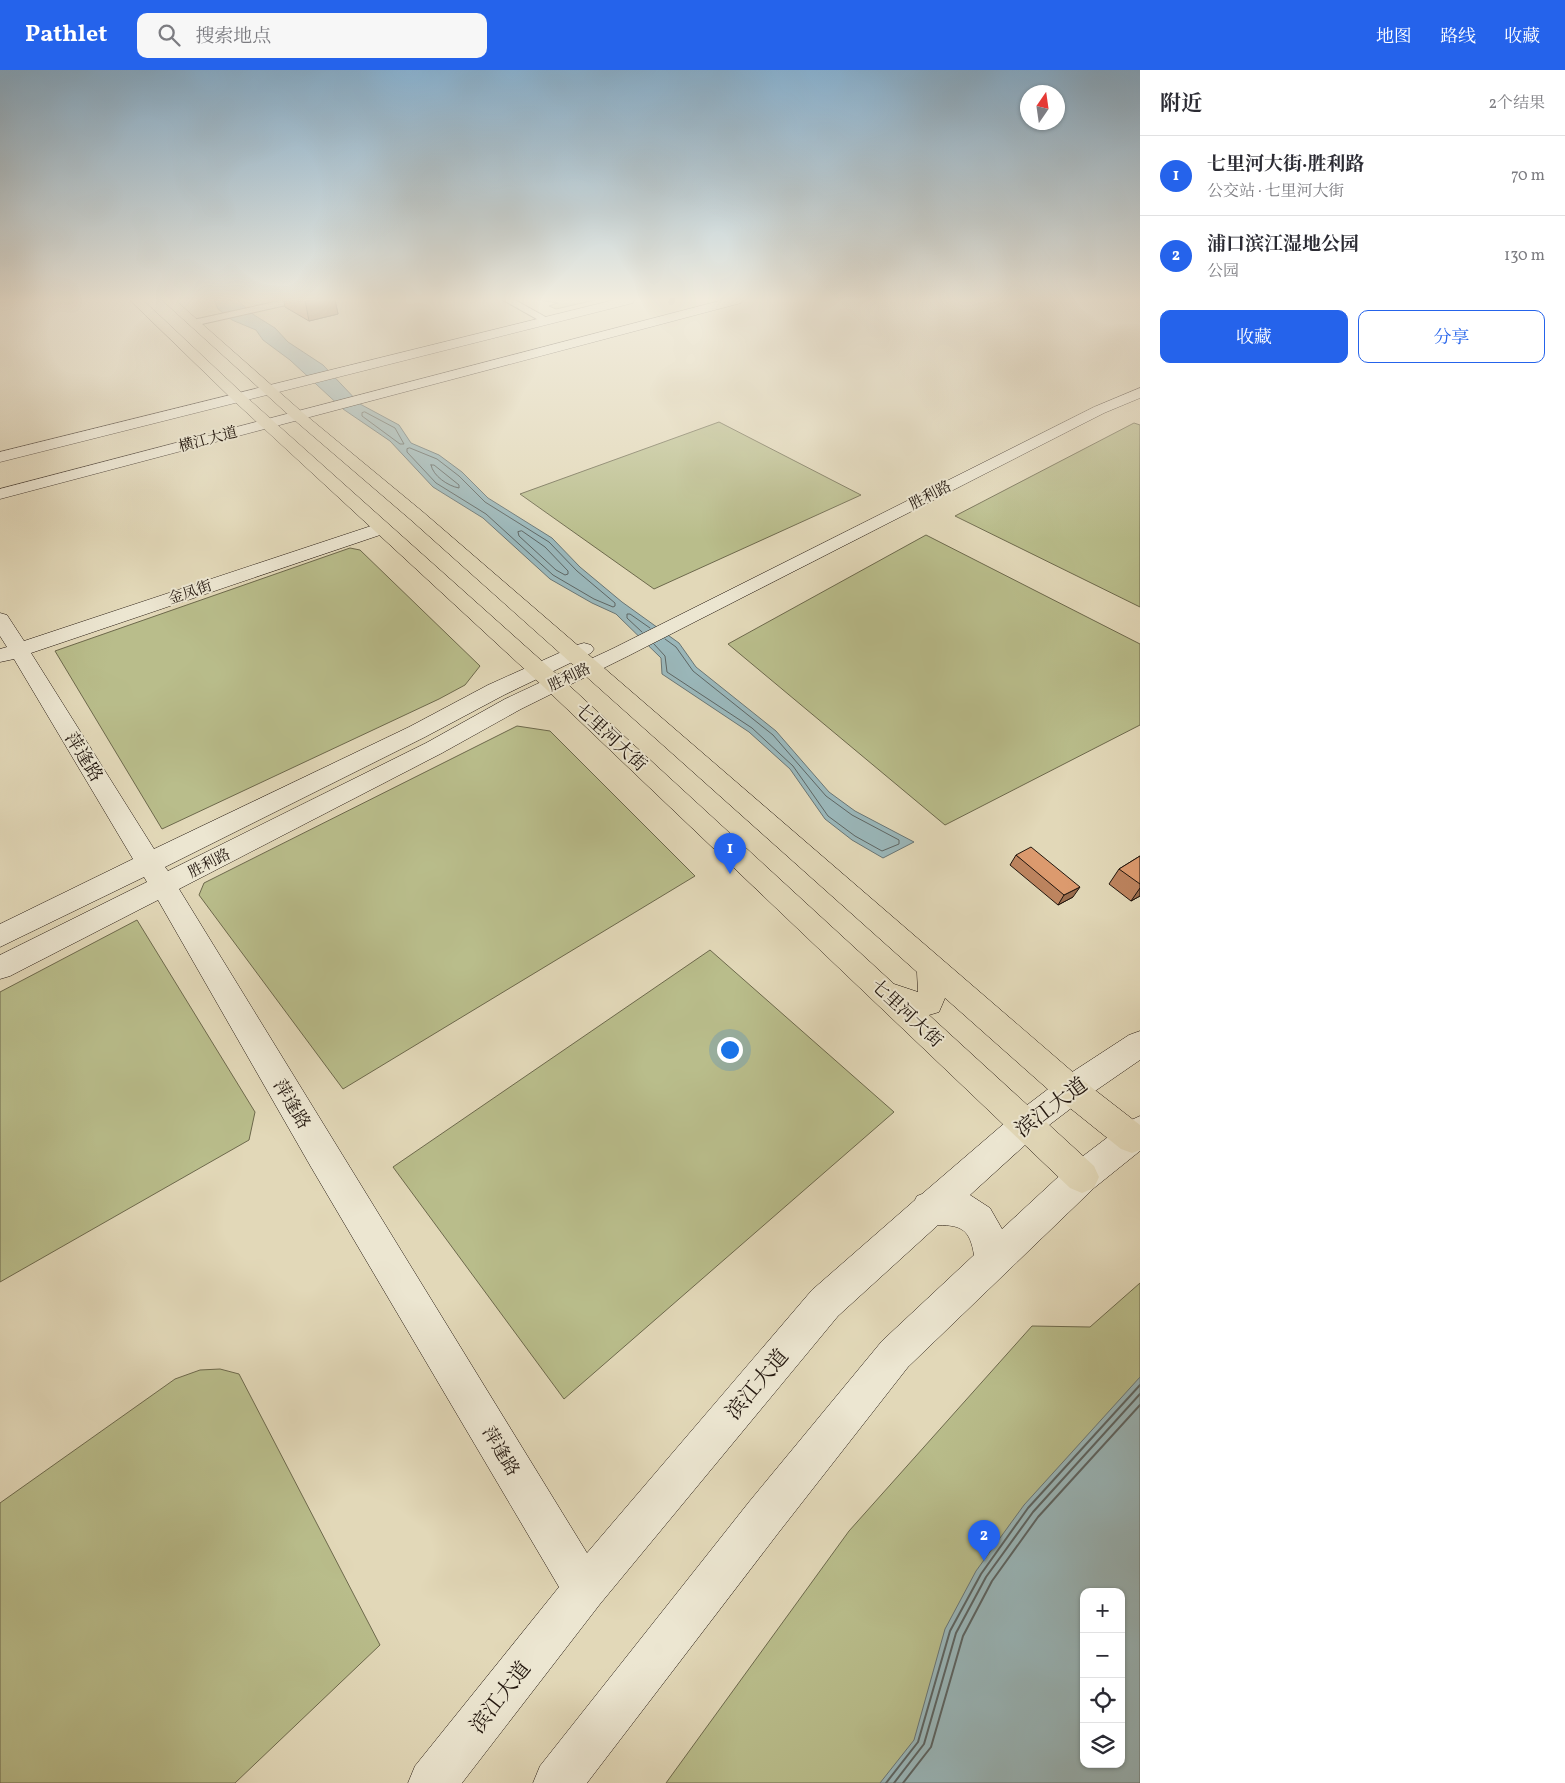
<!DOCTYPE html>
<html lang="zh">
<head>
<meta charset="utf-8">
<style>
  body { margin:0; font-family:Vollkorn,"Noto Serif SC",serif; background:#f7f7f7; color:#2b2b33 }
  .controls { position:absolute; right:15px; bottom:15px; display:grid; overflow:hidden; border-radius:10px; box-shadow:0 1px 4px #0004 }
  .controls button { width:45px; height:45px; display:grid; place-items:center; padding:0; border:0; border-bottom:1px solid #e1e1e2; background:#fff; color:#2b2b33; font:25px sans-serif }
  .compass { position:absolute; left:1020px; top:15px; width:45px; height:45px; border-radius:50%; background:#fff; box-shadow:0 1px 4px #0004; rotate:13deg }
  .you { position:absolute; left:729px; top:979px; width:18px; height:18px; margin:-12px; border:4px solid #fff; border-radius:50%; background:#1a73e8; box-shadow:0 0 0 8px #1a73e833 }
  .badge { display:grid; place-items:center; width:32px; height:32px; border-radius:50%; background:#2563eb; color:#fff; font-size:16px; font-weight:700 }
  .pin { position:absolute; translate:-50% -41px; filter:drop-shadow(0 1px 2px #0008) }
  .pin::after { content:''; position:absolute; top:26px; width:18px; height:15px; background:inherit; clip-path:polygon(0 0,100% 0,50% 100%) }
  .list { margin:0; padding:0; list-style:none }
  h2 { display:flex; justify-content:space-between; align-items:center; height:65px; margin:0; padding:0 20px; font-size:21px }
  h2 small { font-size:16px; font-weight:400; color:#7c7c81 }
  .list li { display:grid; grid-template-columns:32px 1fr auto; gap:15px; align-items:center; box-sizing:border-box; height:80px; padding:0 20px; border-top:1px solid #e1e1e2 }
  .list b { display:block; font-size:19px; white-space:nowrap }
  .list p { margin:0; font-size:16px; white-space:nowrap; color:#7c7c81 }
  .list em { font-size:16px; font-style:normal; color:#7c7c81 }
  .actions { display:flex; gap:10px; padding:15px 20px }
  .actions a { flex:1; padding:11px 0; border:1px solid #2563eb; border-radius:10px; text-align:center; font-size:18px; color:#2563eb }
  .actions .main { background:#2563eb; color:#fff }
  .icon { flex:none; width:28px; height:28px; fill:none; stroke:currentColor; stroke-width:2; stroke-linecap:round; stroke-linejoin:round }
  .map { position:relative; flex:none; width:1140px; height:1713px; overflow:hidden }
  header { display:flex; align-items:center; gap:30px; box-sizing:border-box; height:70px; padding:0 25px; background:#2563eb; color:#fff }
  header strong { font-size:24px }
  nav { display:flex; gap:28px; margin-inline-start:auto; font-size:18px }
  .search { width:350px; height:45px; background:#f7f7f7; display:flex; align-items:center; gap:12px; box-sizing:border-box; padding:0 18px; border-radius:10px; color:#7c7c81; font-size:19px }
  main { display:flex }
  aside { flex:1; background:#fff }
  .map>svg:first-child { display:block }
  .green { fill:#b9bd8b; stroke:#6d694c; fill-rule:evenodd }
  .water { fill:#9ab7ba; stroke:#6a7675; fill-rule:evenodd }
  .lines { fill:none; stroke-linecap:round; stroke-linejoin:round }
  .shore-far1 { stroke:#5e6664; stroke-width:1 }
  .shore { stroke:#5e6664; stroke-width:2 }
  .street-casing { stroke:#514638; stroke-width:2 }
  .secondary-casing { stroke:#21150d; stroke-width:1 }
  .primary-casing { stroke:#21150d; stroke-width:1 }
  .street { fill:#ece6d1; fill-rule:evenodd }
  .secondary { fill:#ece6d1; fill-rule:evenodd }
  .primary { fill:#e2d8b8; fill-rule:evenodd }
  .wall { fill:#bd845f; stroke:#21150d }
  .shaded-wall { fill:#9a6c4d; stroke:#21150d }
  .building { fill:#dc9a6e; stroke:#21150d }
  .labels { text-anchor:middle; stroke-width:4; stroke-linejoin:round; paint-order:stroke }
  .far-street-label { font-size:15px; fill:#21150d; stroke:#ece6d1 }
  .street-label { font-size:18px; fill:#21150d; stroke:#ece6d1 }
  .near-street-label { font-size:21px; fill:#21150d; stroke:#ece6d1 }
</style>
</head>
<body>
<header>
<strong>Pathlet</strong>
<div class="search"><svg class="icon" aria-label="search" viewBox="0 0 24 24"><circle cx="10" cy="10" r="6"/><path d="M15 15l6 6"/></svg>搜索地点</div>
<nav><a>地图</a><a>路线</a><a>收藏</a></nav>
</header>
<main>
<div class="map">
<svg width="1140" height="1713" viewBox="0 0 1140 1713">
  <rect width="100%" height="100%" fill="#e2d8b8"/>
  <filter id="stains"><feTurbulence type="fractalNoise" baseFrequency=".004" numOctaves="4"/><feColorMatrix values="0 0 0 0 .2 0 0 0 0 .09 0 0 0 0 .02 0 0 0 .5 -.17"/></filter>
  <radialGradient id="worn" r=".72"><stop offset=".6" stop-color="#630" stop-opacity="0"/><stop offset="1" stop-color="#630" stop-opacity=".3"/></radialGradient>
  <g class="green">
    <path d="M538,230H595L556,239L549,236L558,233Z"/>
    <path d="M719,352L861,425L654,519L520,424Z"/>
    <path d="M1134,353L1140,355V537L955,446Z"/>
    <path d="M926,465L1140,574V655L945,755L728,574Z"/>
    <path d="M350,478L360,480L480,596L465,615L439,629L162,759L55,581Z"/>
    <path d="M517,656L550,661L695,806L343,1019L199,825L204,813Z"/>
    <path d="M137,850L255,1042L249,1070L0,1212V922Z"/>
    <path d="M710,880L894,1042L564,1329L393,1097Z"/>
    <path d="M1140,1213V1713H666L849,1461L1032,1256L1090,1257ZM1084,1522H1121V1694H1084Z"/>
    <path d="M220,1299L239,1304L380,1575L235,1713H0V1433L175,1309L200,1300Z"/>
  </g>
  <g class="water">
    <path d="M214,230H237L254,245L275,258L288,272L323,295L360,334L399,355L411,373L439,385L462,402L488,428L552,468L580,497L622,532L679,573L696,597L776,661L829,722L855,741L914,772L883,788L852,770L825,749L790,699L749,662L662,604L661,588L616,544L592,533L550,509L483,448L433,417L390,371L343,339L290,290L263,270L256,260L232,250L218,239Z"/>
    <path d="M1140,1307V1713H880L914,1670L945,1559L976,1501L1024,1435ZM1084,1522H1121V1694H1084Z"/>
  </g>
  <g class="lines">
    <g class="shore-far1">
      <path d="M365,342L395,358L404,374H400L362,346V343Z"/>
      <path d="M410,378L437,389L459,406L485,432L549,472L577,501L615,533V536L613,537L594,529L553,505L486,444L436,413L407,382V379Z"/>
      <path d="M431,395H434L459,415V418C448,416 433,406 431,395Z"/>
      <path d="M522,461L545,477L568,501V504L565,505L556,500L519,466L518,462Z"/>
      <path d="M642,562L627,548V544H630L650,558"/>
      <path d="M654,574L665,586L667,602L752,658L793,696L828,746L855,766L882,781L899,774V770L852,745L826,726L773,665L693,601L676,577L665,569"/>
    </g>
    <g class="shore">
      <path d="M886,1713L918,1672L950,1561L981,1504L1028,1438L1140,1315"/>
      <path d="M894,1713L924,1674L956,1563L986,1507L1033,1442L1140,1324"/>
      <path d="M903,1713L931,1677L963,1566L992,1511L1038,1447L1140,1335"/>
    </g>
    <defs>
      <g id="street">
        <path d="M284,230H300L295,233L193,256L188,253L193,250Z"/>
        <path d="M503,230H515L551,250L546,253L542,252Z"/>
      </g>
      <g id="secondary">
        <path d="M614,230H634L633,233L0,392V382Z"/>
        <path d="M723,230H742L741,233L0,429V419Z"/>
        <path d="M1140,318V328L1104,343L628,586L521,639L442,683L179,819L587,1483L812,1220L915,1130L917,1126L922,1124L1014,1045L1060,1010L1129,965L1140,961V990L1082,1030L1036,1065L970,1125L990,1138L1002,1159L1070,1096L1129,1051L1140,1046V1081L1094,1118L908,1297L779,1462L587,1713H533L540,1696L749,1432L882,1271L974,1185C970,1160 962,1155 938,1155L838,1246L600,1534L462,1713H408L415,1696L559,1517L311,1097L158,830L10,906L0,909V885L147,812L144,807L0,877V854L133,789L14,589L0,592V579L7,577L0,566V543L7,545L24,571L374,455L380,454L386,455L389,459L386,463L31,583L154,779L409,657L488,615L577,575L584,573L591,575L594,579L591,583L504,625L425,667L165,797L168,801L426,673L505,629L614,578L1094,337Z"/>
      </g>
      <path id="primary" d="M130,230H143L243,324L562,609L894,914L918,922L917,902L411,450L292,348L162,230H175L302,342L423,442L1082,1010L1140,1055V1080L1132,1083L1121,1079L1060,1030L945,928L939,942L929,945L1094,1096L1099,1107L1094,1118L1082,1123L1070,1118L546,619L233,330Z"/>
    </defs>
    <use href="#street" class="street-casing"/>
    <use href="#secondary" class="secondary-casing"/>
    <use href="#primary" class="primary-casing"/>
    <use href="#street" class="street"/>
    <use href="#secondary" class="secondary"/>
    <use href="#primary" class="primary"/>
  </g>
  <g class="wall">
    <path d="M284,230H335L338,244L309,251L285,237Z"/>
    <path d="M1016,785L1073,827L1058,835L1010,795Z"/>
    <path d="M1140,786V826L1131,831L1109,814L1119,799Z"/>
  </g>
  <g class="shaded-wall">
    <path d="M305,230H335L338,244L309,251Z"/>
    <path d="M1080,817L1073,827L1058,835L1064,825Z"/>
    <path d="M1140,818V826L1131,831Z"/>
  </g>
  <g class="building">
    <path d="M1031,777L1080,817L1064,825L1016,785Z"/>
    <path d="M1140,786V814L1119,799Z"/>
  </g>
  <linearGradient id="sky" x2="0" y2="1"><stop stop-color="#89b5d6"/><stop offset="0.49" stop-color="#f2eddf"/><stop offset="1" stop-color="#f2eddf" stop-opacity="0"/></linearGradient>
  <rect width="1140" height="469" fill="url(#sky)"/>
  <g class="labels">
    <g class="far-street-label">
      <text transform="translate(208 369) rotate(-15)" y="5">横江大道</text>
      <text transform="translate(930 425) rotate(-27)" y="5">胜利路</text>
      <text transform="translate(190 522) rotate(-19)" y="5">金凤街</text>
      <text transform="translate(569 607) rotate(-26)" y="5">胜利路</text>
      <text transform="translate(209 793) rotate(-27)" y="5">胜利路</text>
    </g>
    <g class="street-label">
      <text transform="translate(611 667) rotate(43)" y="6">七里河大街</text>
      <text transform="translate(84 687) rotate(58)" y="6">萍逢路</text>
      <text transform="translate(907 943) rotate(43)" y="6">七里河大街</text>
      <text transform="translate(292 1034) rotate(59)" y="6">萍逢路</text>
      <text transform="translate(501 1381) rotate(59)" y="6">萍逢路</text>
    </g>
    <g class="near-street-label">
      <text transform="translate(1051 1037) rotate(-37)" y="7">滨江大道</text>
      <text transform="translate(757 1314) rotate(-50)" y="7">滨江大道</text>
      <text transform="translate(500 1627) rotate(-52)" y="7">滨江大道</text>
    </g>
  </g>
  <rect width="100%" height="100%" filter="url(#stains)"/>
  <rect width="100%" height="100%" fill="url(#worn)"/>
</svg>
<div class="controls">
<button>+</button>
<button>−</button>
<button><svg class="icon" aria-label="locate" viewBox="0 0 24 24"><circle cx="12" cy="12" r="6"/><path d="M12 2v4M12 18v4M2 12h4M18 12h4"/></svg></button>
<button><svg class="icon" aria-label="layers" viewBox="0 0 24 24"><path d="M12 4l9 5-9 5-9-5zM3 14l9 5 9-5"/></svg></button>
</div>
<svg class="compass" viewBox="-18 -18 36 36"><path d="M0-13l5 13h-10z" fill="#e53935"/><path d="M0 13l5-13h-10z" fill="#7c7c81"/></svg>
<div class="you"></div>
<div class="pin badge" style="left:730px;top:804px">1</div>
<div class="pin badge" style="left:984px;top:1491px">2</div>
</div>
<aside>
<h2>附近<small>2个结果</small></h2>
<ul class="list">
<li><span class="badge">1</span><div><b>七里河大街·胜利路</b><p>公交站 · 七里河大街</p></div><em>70 m</em></li>
<li><span class="badge">2</span><div><b>浦口滨江湿地公园</b><p>公园</p></div><em>130 m</em></li>
</ul>
<div class="actions"><a class="main">收藏</a><a>分享</a></div>
</aside>
</main>
</body>
</html>
